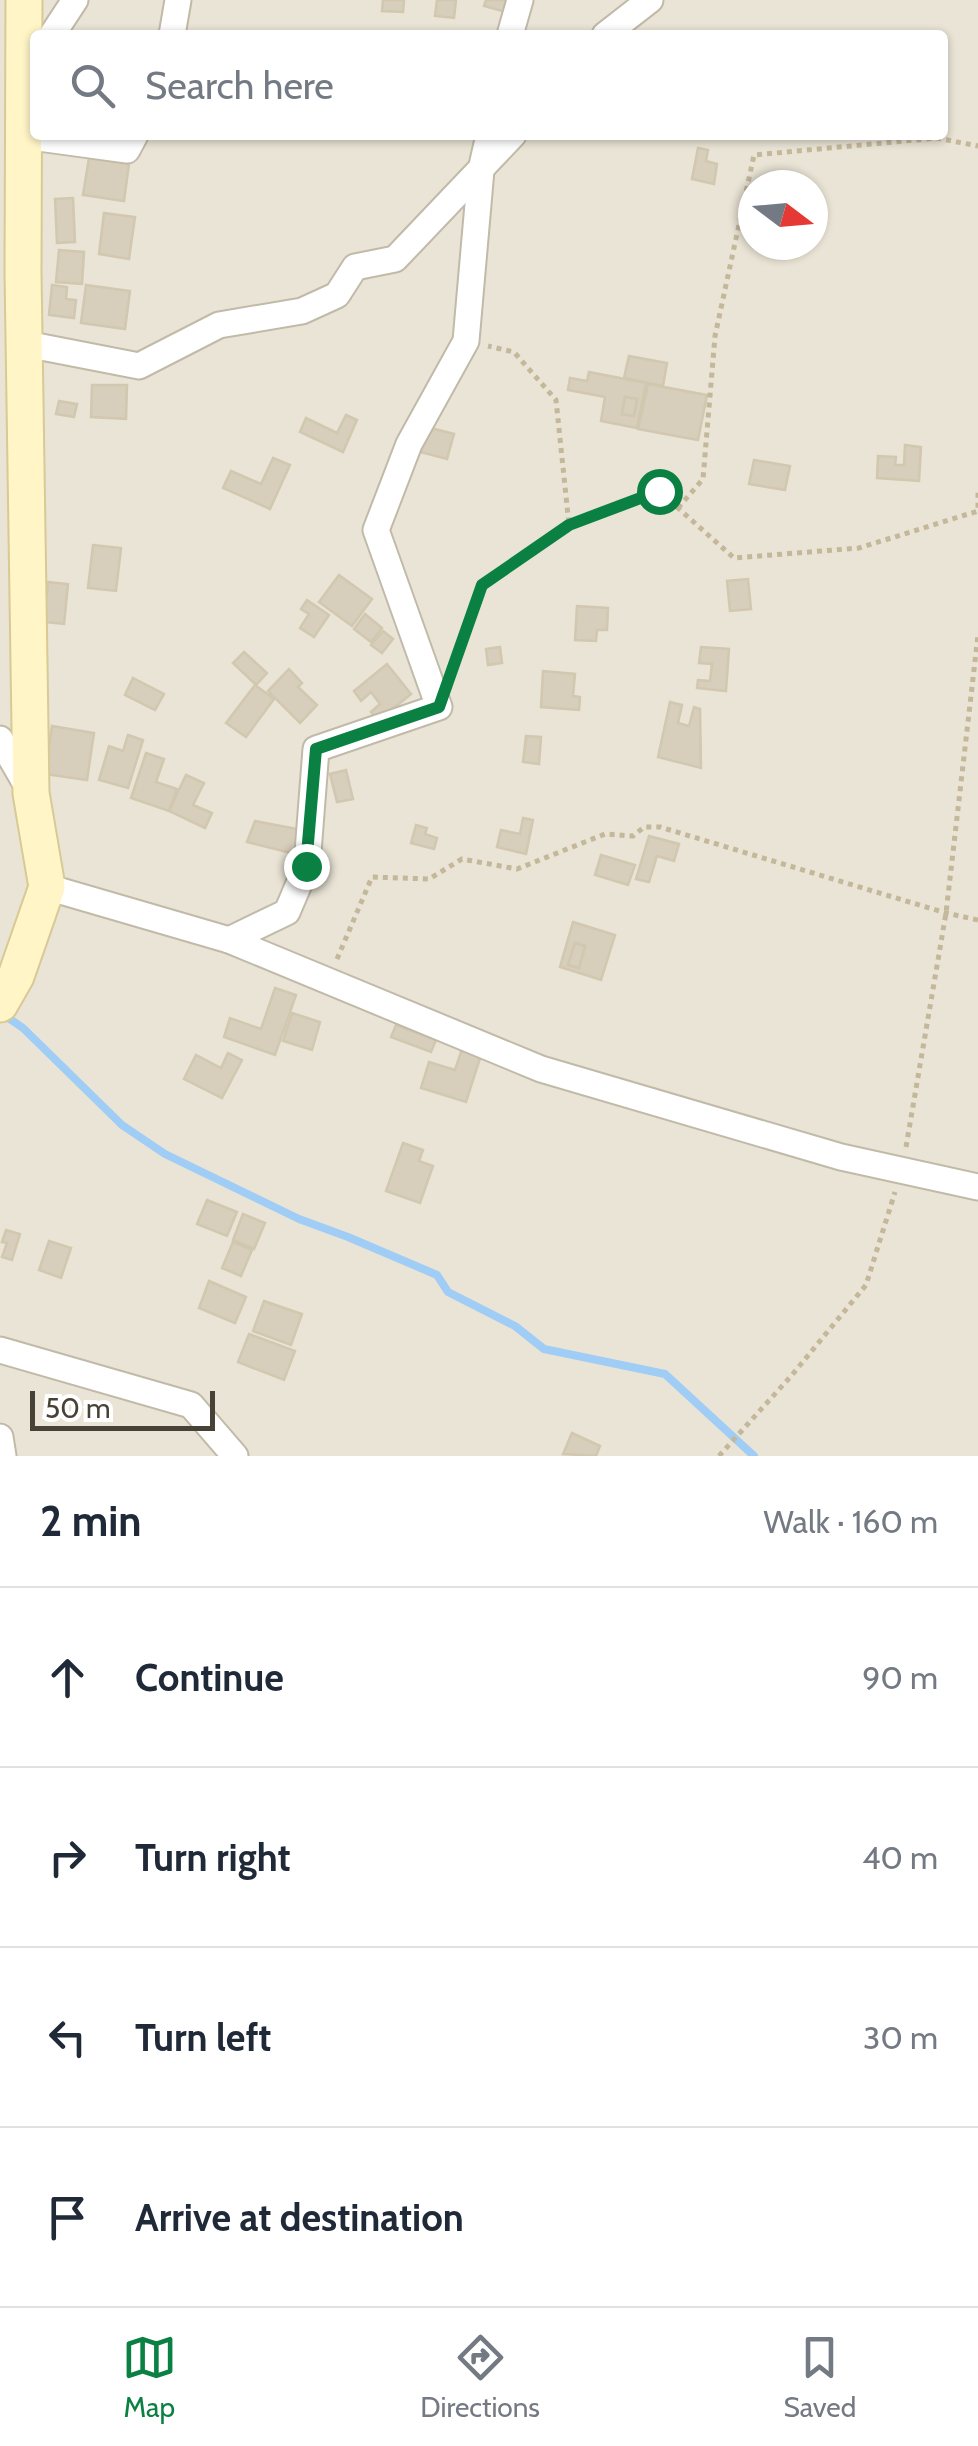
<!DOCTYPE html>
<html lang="en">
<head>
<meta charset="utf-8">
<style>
  body { margin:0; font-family:Cabin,sans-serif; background:#f6f6f7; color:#1f2937 }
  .compass { position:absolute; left:738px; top:170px; width:90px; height:90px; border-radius:50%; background:#fff; box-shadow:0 2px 8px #0004; rotate:106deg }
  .scale { position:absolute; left:30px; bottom:25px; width:185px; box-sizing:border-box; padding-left:10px; border:5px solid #484236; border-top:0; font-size:28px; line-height:35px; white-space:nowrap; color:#484236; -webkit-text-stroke:8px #fff; paint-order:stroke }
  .stop { position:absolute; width:30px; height:30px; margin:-22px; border:8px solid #0b8043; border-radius:50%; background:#fff }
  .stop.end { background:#0b8043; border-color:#fff; box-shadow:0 2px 10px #0008 }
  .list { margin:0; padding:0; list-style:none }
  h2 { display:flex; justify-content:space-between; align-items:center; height:130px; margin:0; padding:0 40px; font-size:42px }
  h2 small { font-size:32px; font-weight:400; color:#747a83 }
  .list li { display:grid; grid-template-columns:65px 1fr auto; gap:30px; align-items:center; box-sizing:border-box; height:180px; padding:0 40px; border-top:2px solid #e0e1e3 }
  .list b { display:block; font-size:38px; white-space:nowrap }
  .list em { font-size:32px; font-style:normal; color:#747a83 }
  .icon { flex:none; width:55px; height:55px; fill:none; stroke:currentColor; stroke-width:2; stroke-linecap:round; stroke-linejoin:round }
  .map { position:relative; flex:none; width:978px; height:1456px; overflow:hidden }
  .search { position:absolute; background:#fff; box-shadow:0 2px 8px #0004; left:30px; right:30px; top:30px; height:110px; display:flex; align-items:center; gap:25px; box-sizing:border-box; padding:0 35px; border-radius:10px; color:#747a83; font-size:38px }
  .sheet { height:850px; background:#fff }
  nav { display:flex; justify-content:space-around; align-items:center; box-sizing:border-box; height:140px; border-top:2px solid #e0e1e3; background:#fff; font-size:28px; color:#747a83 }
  nav a { display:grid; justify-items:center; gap:5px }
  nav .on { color:#0b8043 }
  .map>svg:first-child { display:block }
  .residential { fill:#e9e4d5; fill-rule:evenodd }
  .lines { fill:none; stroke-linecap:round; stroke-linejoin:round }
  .stream { stroke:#a0cdf5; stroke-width:8 }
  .building { fill:#d7cebc; stroke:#d2c7af; stroke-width:2.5; fill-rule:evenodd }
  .street-casing { stroke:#c1baa9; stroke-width:29 }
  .secondary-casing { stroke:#d8c995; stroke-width:39 }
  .path { stroke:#c4b79a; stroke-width:5; stroke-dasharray:5 5; stroke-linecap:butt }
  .street { stroke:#fff; stroke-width:25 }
  .secondary { stroke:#fff5c7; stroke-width:35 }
  .route { stroke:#0b8043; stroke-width:12 }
</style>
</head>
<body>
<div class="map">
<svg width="978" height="1456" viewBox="0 0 978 1456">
  <rect width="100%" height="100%" fill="#f5f1e7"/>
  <path class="residential" d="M0,0H978V1456H0ZM35,35H943V135H35ZM753,185H813V245H753Z"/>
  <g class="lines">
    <path class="stream" d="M4,1015L23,1028L122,1125L165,1154L299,1219L348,1237L437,1275L448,1292L515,1326L544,1349L665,1374L754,1456"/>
  </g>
  <g class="building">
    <path d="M383,0H404L403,12L382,11Z"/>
    <path d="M437,0H456L454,18L435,16Z"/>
    <path d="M486,0H513L509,13L484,6Z"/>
    <path d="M698,148L708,150L706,161L717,164L714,184L692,179Z"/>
    <path d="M89,158L129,164L124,201L83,195Z"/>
    <path d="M73,198L75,242L57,243L55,199Z"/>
    <path d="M104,213L135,217L129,259L99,254Z"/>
    <path d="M59,250L84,252L82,284L56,282Z"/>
    <path d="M52,285L67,287L66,299L76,300L74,318L49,315Z"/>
    <path d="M86,285L130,291L125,329L81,323Z"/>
    <path d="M629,356L667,363L663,386L624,378Z"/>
    <path d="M589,372L646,383L637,428L601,421L605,397L568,390L570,378L587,381ZM625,397L637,399L634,416L622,414Z"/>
    <path d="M648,384L707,395L698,440L638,429Z"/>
    <path d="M92,385H127L126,419L91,417Z"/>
    <path d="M625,397L637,399L634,416L622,414Z"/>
    <path d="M59,401L77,404L74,417L56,414Z"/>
    <path d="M346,415L357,420L343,452L300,432L306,418L337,433Z"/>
    <path d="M423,426L454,434L447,459L417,451Z"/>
    <path d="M905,445L921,447L919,481L877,478L878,456L896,457L895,465H904Z"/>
    <path d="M273,458L290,465L270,509L223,488L231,471L261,484Z"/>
    <path d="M754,460L790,466L785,490L749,484Z"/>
    <path d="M93,545L121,548L116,591L88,588Z"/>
    <path d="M339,575L372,599L352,626L319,602Z"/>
    <path d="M748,579L751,609L730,611L727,581Z"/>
    <path d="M48,582L68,584L64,624L44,622Z"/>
    <path d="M307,600L329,615L314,637L300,628L309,614L301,609Z"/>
    <path d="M577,606L608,608L607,630H597L596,641L575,640Z"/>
    <path d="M365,614L382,628L371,642L354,629Z"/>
    <path d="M383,631L393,639L382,653L371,645Z"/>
    <path d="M500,647L502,663L488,665L486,649Z"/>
    <path d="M701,647L729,649L726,691L697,688L698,680L710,681L712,664L699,663Z"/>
    <path d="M244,652L267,673L256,685L233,663Z"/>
    <path d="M387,664L411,694L378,721L371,712L380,704L371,692L361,701L354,691Z"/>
    <path d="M289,669L302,683L298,687L317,705L300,723L268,691Z"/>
    <path d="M543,671L575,674L573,696L580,697L579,710L541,707Z"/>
    <path d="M133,678L164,694L155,710L125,695Z"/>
    <path d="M255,685L274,699L246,737L226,723Z"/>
    <path d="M670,702L682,705L678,723L689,726L694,707L700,709L701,768L658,757Z"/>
    <path d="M52,726L94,733L87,780L45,774Z"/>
    <path d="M128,735L143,740L128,788L99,780L109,746L123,751Z"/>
    <path d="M526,736L541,737L539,764L523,762Z"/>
    <path d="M146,753L164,759L156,782L177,789L169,811L131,798Z"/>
    <path d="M346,770L353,799L337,802L330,774Z"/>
    <path d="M186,775L204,783L193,805L212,813L205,828L169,811Z"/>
    <path d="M523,818L533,820L526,854L497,847L501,830L520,834Z"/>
    <path d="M255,821L297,829L299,855L247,842Z"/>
    <path d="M416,825L427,828L425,834L437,838L434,849L411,843Z"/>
    <path d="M649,836L679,844L674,861L657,856L649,882L636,879Z"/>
    <path d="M601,855L635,865L628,885L595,875Z"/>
    <path d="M573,922L615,935L601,980L560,967ZM575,943L585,946L579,968L568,965Z"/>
    <path d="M575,943L585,946L579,968L568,965Z"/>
    <path d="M275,988L296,995L275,1055L224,1037L230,1018L261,1029Z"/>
    <path d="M292,1013L320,1022L312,1050L283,1041Z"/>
    <path d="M396,1025L436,1040L431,1052L391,1037Z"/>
    <path d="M463,1046L482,1052L466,1102L421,1088L429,1062L455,1070Z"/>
    <path d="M228,1053L242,1060L222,1098L184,1079L196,1055L221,1068Z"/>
    <path d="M403,1143L423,1150L419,1161L433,1166L420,1203L386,1191Z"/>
    <path d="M207,1200L237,1212L227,1236L197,1224Z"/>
    <path d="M243,1214L265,1223L254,1249L233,1240Z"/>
    <path d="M6,1230L20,1234L12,1260L2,1257L7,1243L2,1242Z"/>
    <path d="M49,1241L71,1248L61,1278L39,1270Z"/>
    <path d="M233,1242L252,1250L241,1276L222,1268Z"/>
    <path d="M209,1281L246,1297L235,1323L199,1308Z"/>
    <path d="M264,1301L302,1314L291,1345L253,1331Z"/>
    <path d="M249,1334L295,1351L284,1380L238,1362Z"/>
    <path d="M572,1433L600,1446L596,1456L563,1454Z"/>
  </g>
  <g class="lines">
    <defs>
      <g id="street">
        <path d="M52,35L75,0"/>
        <path d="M172,35L178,0"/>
        <path d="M510,35L520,0"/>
        <path d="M605,35L650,0"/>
        <path d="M24,136L127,150L135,135"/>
        <path d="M26,344L139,366L219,325L302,311L337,295L355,267L395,259L513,135"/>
        <path d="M0,739L30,791"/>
        <path d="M47,887L229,940L541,1069L841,1157L978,1187"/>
        <path d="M229,940L287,912L307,865L316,749L439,707L376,530L409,444L466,341L481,170L489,135"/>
        <path d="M0,1350L191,1405L235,1456"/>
        <path d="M0,1437L3,1456"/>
      </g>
      <path id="secondary" d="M0,1004L16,976L47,887L31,793L23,272L24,0"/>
    </defs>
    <use href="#street" class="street-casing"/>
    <use href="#secondary" class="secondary-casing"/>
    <g class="path">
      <path d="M678,508L703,479L715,336L754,155L937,138L978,146"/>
      <path d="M569,525L659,491L734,558L859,548L978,511V489"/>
      <path d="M451,672L483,585L569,525L556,400L514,352L488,346"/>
      <path d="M337,959L372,877L429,879L462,859L517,869L605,834L633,836L644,827H660L946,913L978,920"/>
      <path d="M906,1147L946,913L978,635"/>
      <path d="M719,1456L792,1375L866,1285L895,1192"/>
    </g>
    <use href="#street" class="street"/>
    <use href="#secondary" class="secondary"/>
  </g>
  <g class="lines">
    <path class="route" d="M306,866L316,749L439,707L482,585L569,525L659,491"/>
  </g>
</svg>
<svg class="compass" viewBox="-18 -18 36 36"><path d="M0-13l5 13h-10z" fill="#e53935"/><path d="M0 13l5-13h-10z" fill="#747a83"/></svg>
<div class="scale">50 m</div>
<div class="stop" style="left:659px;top:491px"></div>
<div class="stop end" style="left:306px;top:866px"></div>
<div class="search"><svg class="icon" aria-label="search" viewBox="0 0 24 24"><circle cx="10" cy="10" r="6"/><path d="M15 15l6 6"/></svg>Search here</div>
</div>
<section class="sheet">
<h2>2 min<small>Walk · 160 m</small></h2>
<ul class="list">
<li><svg class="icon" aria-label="ahead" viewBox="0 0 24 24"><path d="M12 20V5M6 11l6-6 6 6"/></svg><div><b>Continue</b></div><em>90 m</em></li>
<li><svg class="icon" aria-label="right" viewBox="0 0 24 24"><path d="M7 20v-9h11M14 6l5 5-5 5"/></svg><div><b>Turn right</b></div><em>40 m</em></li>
<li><svg class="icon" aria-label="left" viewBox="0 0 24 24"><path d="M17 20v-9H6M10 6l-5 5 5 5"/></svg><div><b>Turn left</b></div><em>30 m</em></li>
<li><svg class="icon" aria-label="arrive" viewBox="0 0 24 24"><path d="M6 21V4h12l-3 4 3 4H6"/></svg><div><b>Arrive at destination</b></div></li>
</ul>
</section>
<nav>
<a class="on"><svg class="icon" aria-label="map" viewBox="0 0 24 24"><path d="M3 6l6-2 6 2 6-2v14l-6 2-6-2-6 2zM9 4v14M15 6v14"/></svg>Map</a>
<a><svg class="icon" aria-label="directions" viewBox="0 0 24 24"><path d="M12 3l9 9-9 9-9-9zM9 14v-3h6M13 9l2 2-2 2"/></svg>Directions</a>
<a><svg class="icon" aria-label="saved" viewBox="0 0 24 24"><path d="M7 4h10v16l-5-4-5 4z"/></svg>Saved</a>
</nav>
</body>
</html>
